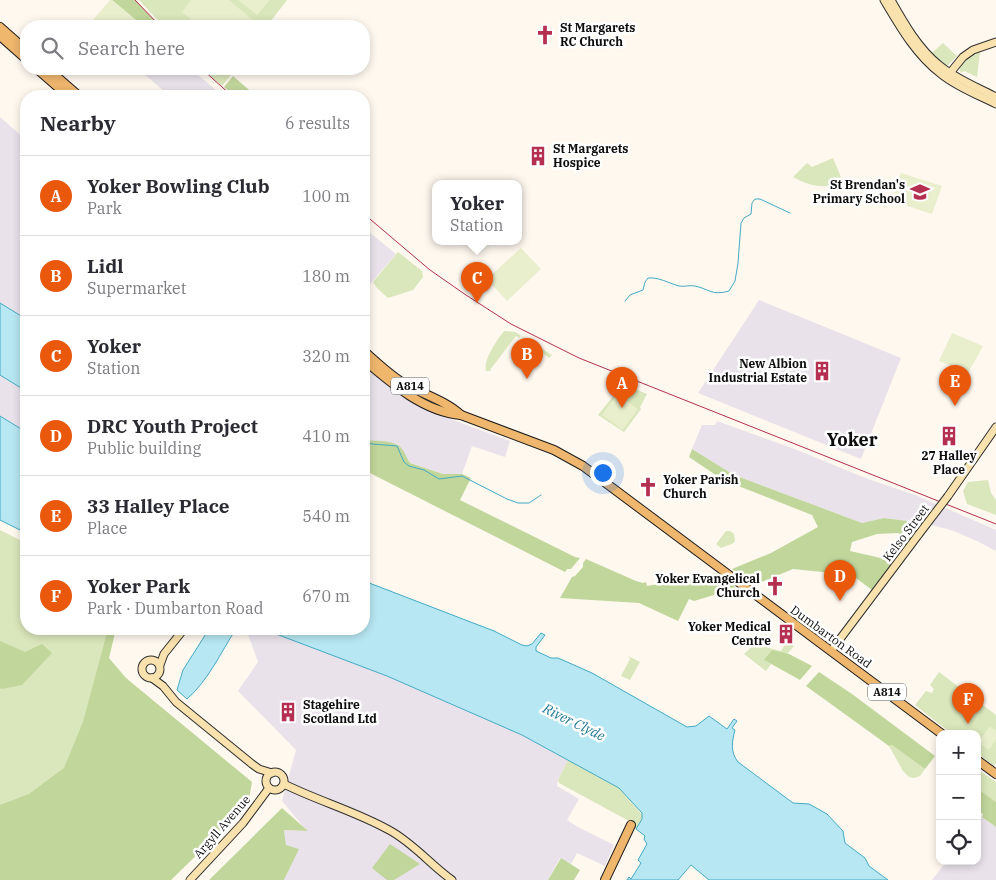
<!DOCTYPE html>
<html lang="en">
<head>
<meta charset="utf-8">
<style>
  body { margin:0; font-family:"IBM Plex Serif",serif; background:#f2f2f3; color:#2b2b33 }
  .controls { position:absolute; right:15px; bottom:15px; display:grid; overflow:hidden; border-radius:10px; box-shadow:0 2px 8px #0003 }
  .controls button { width:45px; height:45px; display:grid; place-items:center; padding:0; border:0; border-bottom:1px solid #e1e1e2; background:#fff; color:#2b2b33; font:25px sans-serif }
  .you { position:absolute; left:602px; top:472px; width:18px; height:18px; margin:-12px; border:4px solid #fff; border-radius:50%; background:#1a73e8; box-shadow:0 0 0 8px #1a73e833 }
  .badge { display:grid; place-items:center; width:32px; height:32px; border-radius:50%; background:#ea580c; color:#fff; font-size:16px; font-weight:700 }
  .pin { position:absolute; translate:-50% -41px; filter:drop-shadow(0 1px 2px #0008) }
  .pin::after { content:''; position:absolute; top:26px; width:18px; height:15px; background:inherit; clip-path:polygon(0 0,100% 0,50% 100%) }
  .popup { position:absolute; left:432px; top:180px; width:90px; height:65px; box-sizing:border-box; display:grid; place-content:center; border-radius:10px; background:#fff; filter:drop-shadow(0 1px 4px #0005); font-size:16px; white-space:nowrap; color:#7c7c81 }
  .popup b { font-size:19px; color:#2b2b33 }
  .popup::after { content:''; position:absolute; left:50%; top:100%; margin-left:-10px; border:10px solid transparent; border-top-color:#fff }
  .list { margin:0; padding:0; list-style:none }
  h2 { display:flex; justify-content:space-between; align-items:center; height:65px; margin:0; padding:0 20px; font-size:21px }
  h2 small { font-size:16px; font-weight:400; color:#7c7c81 }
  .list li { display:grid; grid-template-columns:32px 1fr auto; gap:15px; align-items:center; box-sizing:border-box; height:80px; padding:0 20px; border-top:1px solid #e1e1e2 }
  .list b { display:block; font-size:19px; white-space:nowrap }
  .list p { margin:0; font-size:16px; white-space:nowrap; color:#7c7c81 }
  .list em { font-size:16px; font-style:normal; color:#7c7c81 }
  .icon { flex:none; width:28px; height:28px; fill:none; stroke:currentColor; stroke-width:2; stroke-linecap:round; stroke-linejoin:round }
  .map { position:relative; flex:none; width:996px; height:880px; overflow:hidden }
  .search { position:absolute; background:#fff; box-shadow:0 2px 8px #0003; left:20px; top:20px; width:350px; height:55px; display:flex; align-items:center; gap:12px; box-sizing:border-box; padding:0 18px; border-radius:20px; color:#7c7c81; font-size:19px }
  .panel { position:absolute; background:#fff; box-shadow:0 2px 8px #0003; left:20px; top:90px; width:350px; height:545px; border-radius:20px }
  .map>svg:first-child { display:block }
  .industrial { fill:#e9e2eb }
  .green { fill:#dae6bb }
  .forest { fill:#c1d69b }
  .pitch { fill:#e9eecc }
  .water { fill:#b7e7f2; stroke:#43aac4 }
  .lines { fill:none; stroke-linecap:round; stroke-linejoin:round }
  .stream { stroke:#43aac4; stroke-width:1 }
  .secondary-casing { stroke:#2f2f2f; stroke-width:9 }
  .primary-casing { stroke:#1e1e1e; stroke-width:10 }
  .secondary { stroke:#f9e2ae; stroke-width:7 }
  .primary { stroke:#efb66e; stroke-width:8 }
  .rail { stroke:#b42f50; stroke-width:1 }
  .secondary-bridge-casing { stroke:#2f2f2f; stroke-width:9; stroke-linecap:butt }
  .secondary-bridge { stroke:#f9e2ae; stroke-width:7 }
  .labels { text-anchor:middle; stroke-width:5; stroke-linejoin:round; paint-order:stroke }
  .shield { fill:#fff; stroke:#565656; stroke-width:1 }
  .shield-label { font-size:11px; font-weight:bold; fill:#0d0d0d }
  .poi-label { font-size:12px; font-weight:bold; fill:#0d0d0d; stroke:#fff; text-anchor:start }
  .street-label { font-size:12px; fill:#0d0d0d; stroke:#fff }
  .water-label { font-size:14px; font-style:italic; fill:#1f7a97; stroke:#fff }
  .district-label { font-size:18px; font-weight:bold; fill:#0d0d0d; stroke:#fff }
</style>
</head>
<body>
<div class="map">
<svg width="996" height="880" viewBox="0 0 996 880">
  <rect width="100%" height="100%" fill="#fef8ef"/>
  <g class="industrial">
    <path d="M138,69H191L217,91L213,96H170Z"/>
    <path d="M0,117L26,140V319L0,303Z"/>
    <path d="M364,228L396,254L364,291Z"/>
    <path d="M759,300L901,358L861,459L698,393Z"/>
    <path d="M364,367L388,386L410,400L437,414L510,441L505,457L472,446L462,474H443L410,463L398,445L393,443L364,440Z"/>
    <path d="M0,375L26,391V432L0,416Z"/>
    <path d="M717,421L792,448L868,479L918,496L996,530V551L977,541L951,530L923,523L884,518L862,523L734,475L692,449L702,425H715Z"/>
    <path d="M246,629H263L279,634L387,676L522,735L568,760L558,780L557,786L579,799L567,820L578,827L614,845L605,866L577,853L571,864L560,858L548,880H284L298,850L286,845L284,830L307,831L282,801L296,750L238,691L258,662Z"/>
    <path d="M982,817L996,827V880H932L947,861H977V823Z"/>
  </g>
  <g class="green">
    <path d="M139,0H287L267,26H163Z"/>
    <path d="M943,43L957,56L948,65L943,64L932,53Z"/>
    <path d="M980,52L977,77L964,71L962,73L960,71C960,61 972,56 980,52Z"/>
    <path d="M202,69H236L222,86Z"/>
    <path d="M833,158L843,182C824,189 811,187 793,177L807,163L812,167Z"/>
    <path d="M398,252L422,271L423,277L413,290L388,298L377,288L373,282Z"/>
    <path d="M504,331L515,332L552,355L549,358L521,336L519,338L516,336L490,370L492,371H486C483,360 497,340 504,331Z"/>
    <path d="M623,384L647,394L640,407L641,409L624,432L598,415Z"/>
    <path d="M988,480L991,493L996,500V515L967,504L963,491L968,482Z"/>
    <path d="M0,530L26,543V629H115L81,785L0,869Z"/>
    <path d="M726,531H730L734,534L735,540L734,543L721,548L716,544Z"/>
    <path d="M760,638L763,640L761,642L766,646L768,644L769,648L781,651L787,641L794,646L787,654L772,650L765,660L771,664L766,671L744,654L758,641L760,642Z"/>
    <path d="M628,656L640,662L630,680L621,676L630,659Z"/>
    <path d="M939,672L996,715V763L994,766L977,753V734H952L915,705L926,691L932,693L934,689L930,685Z"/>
    <path d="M892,745L925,769L920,776L914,778L909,777L903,771L889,746Z"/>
    <path d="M568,760L619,788L643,816L636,829L631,825L629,821L559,783L558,780Z"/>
    <path d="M977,769L996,782V802L977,788Z"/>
  </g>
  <g class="forest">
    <path d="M112,0H135L160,26H143Z"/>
    <path d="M233,76L256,96H234L224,87Z"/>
    <path d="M364,440C373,441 390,440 398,445C404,449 406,457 410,463L443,474H462L471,478L460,500L575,557L580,558L571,569H567L565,572L364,470Z"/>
    <path d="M692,449L734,475L862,523L884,518L923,523L909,541L898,533L877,534L852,542L850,551L894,561L872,590L852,575L793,569L754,585L732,569L771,553L818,527L812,515L723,480L689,457Z"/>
    <path d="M586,559L636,581L643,583L646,582L647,586L717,573L737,588L694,601L689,599L678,621L639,603L560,598L572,577L575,576L583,567V563Z"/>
    <path d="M108,629H116L109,658L126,678L252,782L248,805L171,880H0V805L29,794L64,768L83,722Z"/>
    <path d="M0,641L25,652L42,644L52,653L22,685L1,689L0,687Z"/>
    <path d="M772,650L789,654L812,666L800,680L764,660Z"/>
    <path d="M819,672L852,694L935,756L925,769L892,745L889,746L806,686Z"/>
    <path d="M977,788L996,802V827L982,817L983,814L977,810Z"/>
    <path d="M282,808L308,831L284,830L286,845L299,849L284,880H209Z"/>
    <path d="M390,844L420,864L394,880H387L372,868Z"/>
    <path d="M561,858L580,870L574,880H548Z"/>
  </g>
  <g class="pitch">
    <path d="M110,0H112L143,26H99L93,20Z"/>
    <path d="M191,0H229L253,20L248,26H199L182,12Z"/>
    <path d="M238,0H270L257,15Z"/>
    <path d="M901,173L942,186L932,214L892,201Z"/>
    <path d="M521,248L541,269L507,301L487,279Z"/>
    <path d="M952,333L983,346L968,373L939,361Z"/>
    <path d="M617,394L638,409L623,430L602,415Z"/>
    <path d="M990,726L996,731V740L989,750L978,743Z"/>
  </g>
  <g class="water">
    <path d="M0,303L26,319V391L0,375Z"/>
    <path d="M0,416L26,432V533L0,520Z"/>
    <path d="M364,581L494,631L522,645L527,646L532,644L541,633L545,635L536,647V651L551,658H558L592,673L687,727L696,726L709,716L727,729L734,719L737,721L732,728L735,730C732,741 730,752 738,762L793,803L809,804L827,814L843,831L845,843L865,858L869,866L888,880H709L691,865L678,880H627L629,877L631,879L641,863L638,860L647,844L644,839L645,836L636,829L642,819V813L619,788L522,735L387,676L263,629H364Z"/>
    <path d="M209,629H236C221,652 208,681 187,699L177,690L183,670Z"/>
  </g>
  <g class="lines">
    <g class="stream">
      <path d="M625,301L630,295L643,290L645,282L648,278C659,277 668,283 679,286C684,287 689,285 695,286C709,289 712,296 729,291L735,281L738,263L741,223L744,218L751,214L752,203L755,199H760L790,213"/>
      <path d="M364,441L372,444L397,446L404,462L409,466L424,470L439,479L462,476L507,499L518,503H529L541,495"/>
    </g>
    <defs>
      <g id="secondary">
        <path d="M884,0C900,27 916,55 941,74C957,87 978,95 996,104"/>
        <path d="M891,0C904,23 918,48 939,65C956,79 977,87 996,97"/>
        <path d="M950,73L963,57L973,50L996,42"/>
        <path d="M948,496L996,427"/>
        <path d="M831,651L919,534"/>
        <circle cx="151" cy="669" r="9"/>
        <path d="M160,665L164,654L184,629"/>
        <path d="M152,678L163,686L176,702L252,764L259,769L272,773"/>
        <circle cx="275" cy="781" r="9"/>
        <path d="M284,784C318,801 355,811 389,830C412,842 431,865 452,880"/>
        <path d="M190,880L243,823L269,788"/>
      </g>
      <g id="primary">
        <path d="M0,27L26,50"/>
        <path d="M0,36L26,59"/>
        <path d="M37,69L68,96"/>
        <path d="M48,69L79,96"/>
        <path d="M364,351C376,362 389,374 403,383C422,394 445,400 461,415"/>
        <path d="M364,360C391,383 424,412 461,415L554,450L583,466L942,734"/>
        <path d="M977,760L996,774"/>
        <path d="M605,880L631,825"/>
      </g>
    </defs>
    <use href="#secondary" class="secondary-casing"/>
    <use href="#primary" class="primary-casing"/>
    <use href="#secondary" class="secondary"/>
    <use href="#primary" class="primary"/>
    <g class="rail">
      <path d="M135,0L160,26"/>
      <path d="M202,69L232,96"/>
      <path d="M364,214L430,270L466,295L511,324L579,358L996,524"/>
    </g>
    <defs>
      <path id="secondary-bridge" d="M919,534L948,496"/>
    </defs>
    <use href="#secondary-bridge" class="secondary-bridge-casing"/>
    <use href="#secondary-bridge" class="secondary-bridge"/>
  </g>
  <defs>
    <symbol id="church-bare" viewBox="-9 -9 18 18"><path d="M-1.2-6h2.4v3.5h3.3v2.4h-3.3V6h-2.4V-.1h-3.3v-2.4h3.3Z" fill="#b42f50" stroke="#fff" stroke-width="2.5" paint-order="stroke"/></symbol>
    <symbol id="building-bare" viewBox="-9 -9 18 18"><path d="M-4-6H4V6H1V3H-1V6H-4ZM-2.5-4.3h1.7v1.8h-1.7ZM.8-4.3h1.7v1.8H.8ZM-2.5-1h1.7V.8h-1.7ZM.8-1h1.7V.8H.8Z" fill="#b42f50" stroke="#fff" stroke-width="2.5" paint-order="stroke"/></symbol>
    <symbol id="school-bare" viewBox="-9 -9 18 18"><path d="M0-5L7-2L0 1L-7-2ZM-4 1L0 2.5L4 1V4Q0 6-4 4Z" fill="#b42f50" stroke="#fff" stroke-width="2.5" paint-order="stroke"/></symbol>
  </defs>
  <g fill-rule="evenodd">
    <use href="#church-bare" x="531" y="21" width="28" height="28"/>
    <use href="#building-bare" x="524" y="142" width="28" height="28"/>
    <use href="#school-bare" x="906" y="178" width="28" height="28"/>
    <use href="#building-bare" x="808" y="357" width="28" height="28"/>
    <use href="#building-bare" x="935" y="422" width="28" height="28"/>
    <use href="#church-bare" x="634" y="473" width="28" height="28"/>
    <use href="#church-bare" x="761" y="572" width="28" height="28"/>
    <use href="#building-bare" x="772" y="620" width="28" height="28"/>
    <use href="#building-bare" x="274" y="698" width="28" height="28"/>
  </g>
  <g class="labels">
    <g class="shield">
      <rect x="391" y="377.5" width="38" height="17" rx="4"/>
      <rect x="868" y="683.5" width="38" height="17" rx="4"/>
    </g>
    <g class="shield-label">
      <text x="410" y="390">A814</text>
      <text x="887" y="696">A814</text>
    </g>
    <g class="poi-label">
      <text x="560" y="32">St Margarets<tspan x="560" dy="14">RC Church</tspan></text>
      <text x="553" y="153">St Margarets<tspan x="553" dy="14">Hospice</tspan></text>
      <text x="905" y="189" text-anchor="end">St Brendan's<tspan x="905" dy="14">Primary School</tspan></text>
      <text x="807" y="368" text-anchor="end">New Albion<tspan x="807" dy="14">Industrial Estate</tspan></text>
      <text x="949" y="460" text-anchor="middle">27 Halley<tspan x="949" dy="14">Place</tspan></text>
      <text x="663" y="484">Yoker Parish<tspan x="663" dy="14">Church</tspan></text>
      <text x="760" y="583" text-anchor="end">Yoker Evangelical<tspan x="760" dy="14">Church</tspan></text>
      <text x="771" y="631" text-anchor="end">Yoker Medical<tspan x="771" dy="14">Centre</tspan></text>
      <text x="303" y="709">Stagehire<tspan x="303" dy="14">Scotland Ltd</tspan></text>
    </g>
    <g class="street-label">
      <text transform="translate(906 533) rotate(-53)" y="4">Kelso Street</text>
      <text transform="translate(831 637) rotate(36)" y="4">Dumbarton Road</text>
      <text transform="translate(222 827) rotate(-49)" y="4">Argyll Avenue</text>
    </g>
    <g class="water-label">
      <text transform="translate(574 722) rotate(26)" y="5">River Clyde</text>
    </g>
    <g class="district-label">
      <text x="852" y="446">Yoker</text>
    </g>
  </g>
</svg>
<div class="controls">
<button>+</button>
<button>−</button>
<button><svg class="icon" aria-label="locate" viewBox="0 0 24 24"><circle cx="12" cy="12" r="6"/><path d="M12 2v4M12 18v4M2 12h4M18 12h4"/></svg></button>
</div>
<div class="you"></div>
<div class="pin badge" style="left:622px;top:408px">A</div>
<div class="pin badge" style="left:527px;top:379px">B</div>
<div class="pin badge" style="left:477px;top:303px">C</div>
<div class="popup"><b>Yoker</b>Station</div>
<div class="pin badge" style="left:840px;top:601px">D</div>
<div class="pin badge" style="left:955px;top:406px">E</div>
<div class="pin badge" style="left:968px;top:724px">F</div>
<div class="search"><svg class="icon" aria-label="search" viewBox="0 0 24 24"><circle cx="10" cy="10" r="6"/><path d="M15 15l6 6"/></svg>Search here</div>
<section class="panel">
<h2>Nearby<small>6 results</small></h2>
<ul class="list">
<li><span class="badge">A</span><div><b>Yoker Bowling Club</b><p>Park</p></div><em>100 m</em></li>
<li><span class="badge">B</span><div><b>Lidl</b><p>Supermarket</p></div><em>180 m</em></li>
<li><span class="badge">C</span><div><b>Yoker</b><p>Station</p></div><em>320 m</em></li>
<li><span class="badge">D</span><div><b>DRC Youth Project</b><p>Public building</p></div><em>410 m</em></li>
<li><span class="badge">E</span><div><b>33 Halley Place</b><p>Place</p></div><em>540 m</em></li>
<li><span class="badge">F</span><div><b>Yoker Park</b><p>Park · Dumbarton Road</p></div><em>670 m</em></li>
</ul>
</section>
</div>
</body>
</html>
